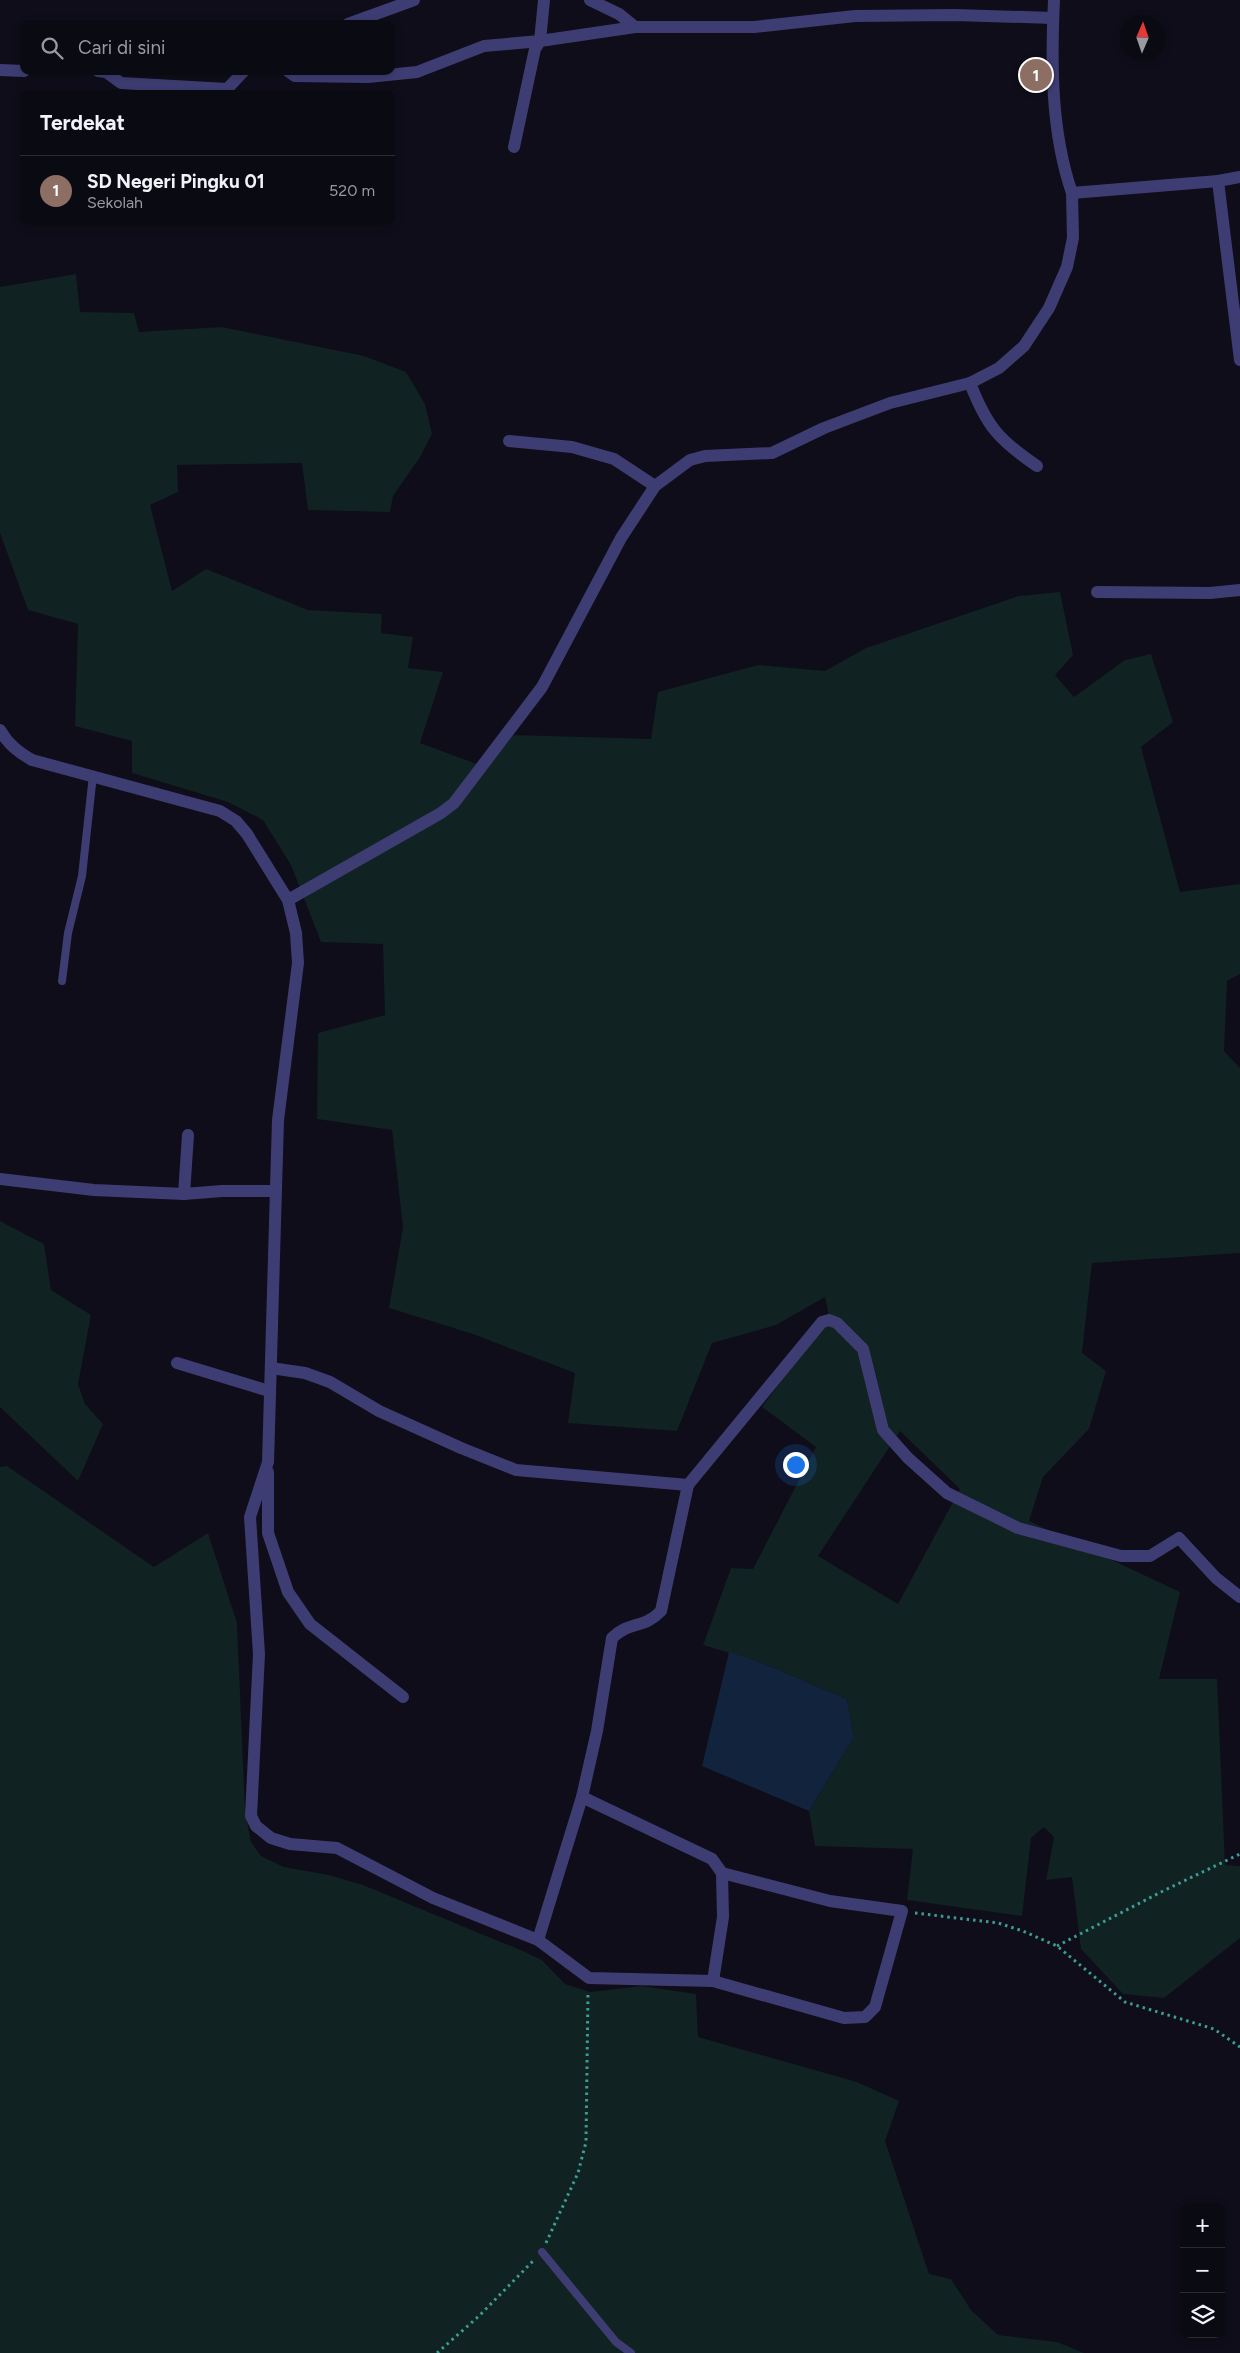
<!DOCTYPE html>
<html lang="id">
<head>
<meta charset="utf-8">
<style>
  body { margin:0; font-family:Figtree,sans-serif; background:#181821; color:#f1f3f6 }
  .controls { position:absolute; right:15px; bottom:15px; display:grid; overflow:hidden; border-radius:10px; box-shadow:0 2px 8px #0003 }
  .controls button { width:45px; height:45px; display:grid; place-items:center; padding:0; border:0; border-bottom:1px solid #2a2b33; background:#0a0a13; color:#f1f3f6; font:25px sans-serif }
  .compass { position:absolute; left:1120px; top:15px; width:45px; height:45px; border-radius:50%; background:#0a0a13; box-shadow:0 2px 8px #0003; rotate:2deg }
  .you { position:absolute; left:795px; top:1464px; width:18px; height:18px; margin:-12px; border:4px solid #fff; border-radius:50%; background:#1a73e8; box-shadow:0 0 0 8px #1a73e833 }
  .badge { display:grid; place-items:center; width:32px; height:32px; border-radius:50%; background:#ea580c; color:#fff; font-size:16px; font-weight:700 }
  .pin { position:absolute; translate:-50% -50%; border:2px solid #fff; box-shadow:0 1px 5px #0006 }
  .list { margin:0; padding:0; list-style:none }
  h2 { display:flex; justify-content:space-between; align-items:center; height:65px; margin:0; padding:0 20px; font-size:21px }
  h2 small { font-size:16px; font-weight:400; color:#999aa0 }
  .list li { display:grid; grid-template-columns:32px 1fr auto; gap:15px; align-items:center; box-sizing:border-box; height:70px; padding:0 20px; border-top:1px solid #2a2b33 }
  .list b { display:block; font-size:19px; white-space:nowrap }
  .list p { margin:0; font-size:16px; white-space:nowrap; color:#999aa0 }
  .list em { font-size:16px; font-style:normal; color:#999aa0 }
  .icon { flex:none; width:28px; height:28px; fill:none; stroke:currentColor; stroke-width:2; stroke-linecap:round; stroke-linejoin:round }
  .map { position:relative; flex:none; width:1240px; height:2353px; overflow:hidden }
  .search { position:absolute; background:#0a0a13; box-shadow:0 2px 8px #0003; left:20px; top:20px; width:375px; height:55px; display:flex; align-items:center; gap:12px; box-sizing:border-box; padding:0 18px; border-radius:10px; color:#999aa0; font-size:19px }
  .panel { position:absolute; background:#0a0a13; box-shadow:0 2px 8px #0003; left:20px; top:90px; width:375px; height:135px; border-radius:10px }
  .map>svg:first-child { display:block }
  .green { fill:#102221; fill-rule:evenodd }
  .water { fill:#12243d }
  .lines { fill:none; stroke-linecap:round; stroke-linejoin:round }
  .path { stroke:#3a9e95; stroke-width:3; stroke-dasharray:2.5 4; stroke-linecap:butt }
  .service { stroke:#3e3d73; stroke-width:8 }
  .minor { stroke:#3e3d73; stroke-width:12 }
  .tertiary { stroke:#3e3d73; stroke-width:12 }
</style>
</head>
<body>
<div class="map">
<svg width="1240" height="2353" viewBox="0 0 1240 2353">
  <rect width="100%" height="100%" fill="#0e0d19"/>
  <g class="green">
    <path d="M76,274L80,312L134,313L139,332L222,327L364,356L406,372L425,404L432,434L420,457L393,496L390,512L308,510L302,463L177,465L178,492L150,505L172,591L206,569L308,610L382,614L381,633L413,637L408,668L443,672L420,743L485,767L514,735L651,739L658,692L758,665L825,671L866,648L1019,596L1060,592L1073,655L1055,675L1074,697L1125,660L1151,654L1173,722L1141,747L1180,892L1240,884V974L1227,981L1224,1051L1240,1068V1253L1092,1263L1082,1353L1106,1371L1089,1429L1043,1477L1029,1521L1180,1592L1159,1679H1217L1225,1865L1240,1866V1938L1164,1998L1123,1994L1081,1949L1072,1877L1046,1880L1054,1837L1044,1827L1031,1838L1022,1916L907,1900L913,1849L815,1846L809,1811L854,1737L847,1699L762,1663L703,1645L731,1568L753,1569L816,1447L762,1407L829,1316L825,1297L776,1325L712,1343L677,1431L568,1423L575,1373L473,1334L389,1308L403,1227L392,1130L317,1119L318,1033L385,1015L383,944L321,942L291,865L263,820L228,802L132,773V741L75,726L78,624L28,610L0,533V287ZM900,1431L960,1489L898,1604L818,1556Z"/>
    <path d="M0,1221L44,1244L51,1290L91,1315L78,1384L85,1404L103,1424L78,1481L0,1407Z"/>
    <path d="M7,1466L154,1567L208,1533L237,1623L245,1811L251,1842L261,1856L284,1867L329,1875L363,1885L523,1951L542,1960L565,1984L590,1992L642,1986L696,1994L698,2037L857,2082L899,2101L885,2141L929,2274L951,2279L971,2310L998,2335L1057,2342L1084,2353H0V1467Z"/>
  </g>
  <path class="water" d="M729,1652L762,1663L847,1699L854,1737L809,1811L702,1766Z"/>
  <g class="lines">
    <g class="path">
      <path d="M915,1913L998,1923L1023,1931L1057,1946L1125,2002L1214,2029L1240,2047"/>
      <path d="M1057,1946L1161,1892L1240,1854"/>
      <path d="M546,2243L578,2173L586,2142L588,1992"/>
      <path d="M437,2353L479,2316L534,2260"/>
    </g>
    <g class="service">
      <path d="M62,981L68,933L82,876L93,775"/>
      <path d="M542,2252L616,2342L631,2353"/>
    </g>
    <g class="minor">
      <path d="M590,0L619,14L635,27H754L855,16L955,15L1053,18"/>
      <path d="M348,24L414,0"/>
      <path d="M0,70L24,71"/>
      <path d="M98,71L106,72L121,83L227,89"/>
      <path d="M288,71L295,76L368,77L417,72L484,46L540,41L544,0"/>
      <path d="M229,94L227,89L244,71"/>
      <path d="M514,147L535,49L540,41L635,27"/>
      <path d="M1218,181L1240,360"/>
      <path d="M970,383C987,427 999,440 1037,466"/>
      <path d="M509,441L572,447L614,459L655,486"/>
      <path d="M1097,592L1210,593L1240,590"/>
      <path d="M0,730C8,744 18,752 32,760L220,811L236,821L247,834L288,900L296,933L298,963L278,1120L268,1462L250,1517L259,1654L251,1816L256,1826L271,1838L290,1844L337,1848L433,1898L538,1940L589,1978L713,1981L844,2018L865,2017L875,2007L902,1911L830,1901L722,1873"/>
      <path d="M288,900L441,813L454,803L542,687L621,538L655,486L690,460L705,456L772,453L824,428L890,403L970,383L999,368L1024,346L1049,308L1067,267L1073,238L1072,193"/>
      <path d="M0,1179L94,1190L184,1194L222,1191H274"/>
      <path d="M184,1194L188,1135"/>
      <path d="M177,1363L269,1391"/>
      <path d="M271,1368L305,1373L330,1382L379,1411L461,1448L516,1470L688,1485"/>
      <path d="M268,1472V1533L288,1592L310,1624L403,1697"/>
      <path d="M582,1797L712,1859L722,1873L723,1917L713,1981"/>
      <path d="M538,1940L582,1797L597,1731L612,1638C629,1621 644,1629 661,1611L688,1485L822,1322L829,1320L837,1323L863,1349L883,1430L908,1458L947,1493L1018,1528L1121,1556H1150L1179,1538L1216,1578L1240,1597"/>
    </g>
    <path class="tertiary" d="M1054,0C1051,64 1051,132 1072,193L1218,181L1240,177"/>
  </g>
</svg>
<div class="controls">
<button>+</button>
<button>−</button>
<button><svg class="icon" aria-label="layers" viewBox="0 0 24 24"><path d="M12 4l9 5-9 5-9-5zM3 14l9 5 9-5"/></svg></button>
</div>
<svg class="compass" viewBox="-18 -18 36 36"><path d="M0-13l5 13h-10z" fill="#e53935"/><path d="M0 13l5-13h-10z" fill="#999aa0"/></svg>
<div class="you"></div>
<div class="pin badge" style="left:1036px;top:75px;background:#8d6e63">1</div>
<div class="search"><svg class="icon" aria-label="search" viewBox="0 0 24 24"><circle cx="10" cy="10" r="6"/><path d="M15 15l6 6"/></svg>Cari di sini</div>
<section class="panel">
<h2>Terdekat<small></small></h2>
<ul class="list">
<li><span class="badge" style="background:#8d6e63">1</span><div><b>SD Negeri Pingku 01</b><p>Sekolah</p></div><em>520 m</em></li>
</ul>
</section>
</div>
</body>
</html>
